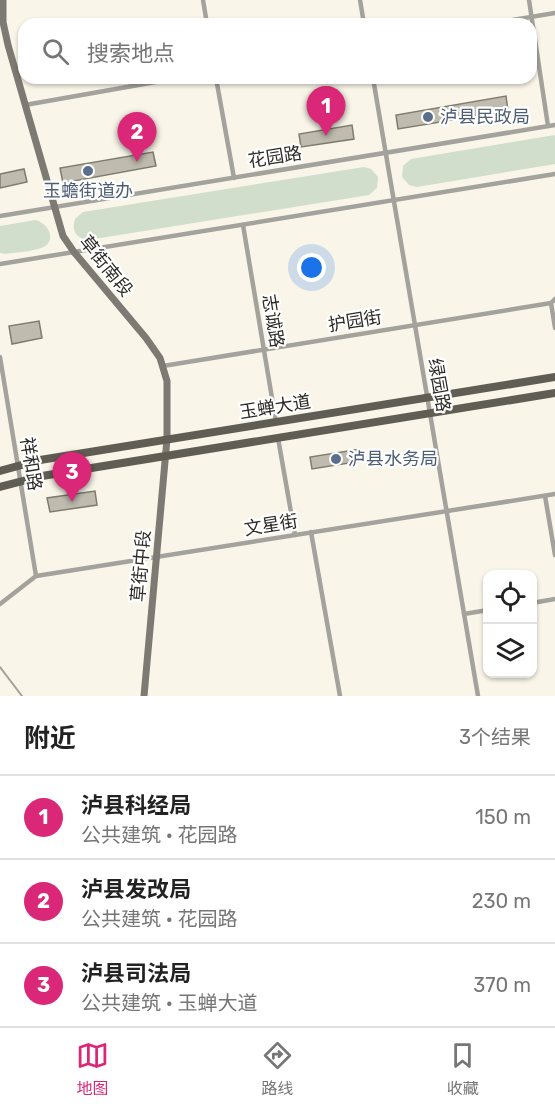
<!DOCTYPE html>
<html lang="zh">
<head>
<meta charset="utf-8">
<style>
  body { margin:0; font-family:Rubik,"Noto Sans SC",sans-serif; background:#f6f6f6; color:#222 }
  .controls { position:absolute; right:18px; bottom:18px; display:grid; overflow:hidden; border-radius:12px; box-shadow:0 2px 4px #0004 }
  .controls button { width:54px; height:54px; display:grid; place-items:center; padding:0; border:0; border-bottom:2px solid #e0e0e0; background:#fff; color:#222; font:30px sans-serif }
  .you { position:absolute; left:312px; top:268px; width:21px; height:21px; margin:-15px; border:4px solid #fff; border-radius:50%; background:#1a73e8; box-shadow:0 0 0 9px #1a73e833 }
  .badge { display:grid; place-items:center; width:39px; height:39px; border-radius:50%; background:#db2777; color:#fff; font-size:20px; font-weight:700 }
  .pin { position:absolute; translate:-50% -50px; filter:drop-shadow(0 2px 3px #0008) }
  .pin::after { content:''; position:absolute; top:32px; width:21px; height:18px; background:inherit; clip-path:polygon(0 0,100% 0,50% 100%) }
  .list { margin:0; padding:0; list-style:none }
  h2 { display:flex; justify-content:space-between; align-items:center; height:78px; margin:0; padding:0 24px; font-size:26px }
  h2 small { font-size:20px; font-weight:400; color:#767676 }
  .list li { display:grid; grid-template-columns:39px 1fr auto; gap:18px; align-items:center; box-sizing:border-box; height:84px; padding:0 24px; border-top:2px solid #e0e0e0 }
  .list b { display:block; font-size:22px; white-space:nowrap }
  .list p { margin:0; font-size:20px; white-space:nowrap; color:#767676 }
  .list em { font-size:20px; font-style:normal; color:#767676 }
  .icon { flex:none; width:33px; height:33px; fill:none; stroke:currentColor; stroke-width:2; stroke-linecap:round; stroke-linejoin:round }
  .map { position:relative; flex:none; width:555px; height:696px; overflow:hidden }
  .search { position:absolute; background:#fff; box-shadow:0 2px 4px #0004; left:18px; right:18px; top:18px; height:66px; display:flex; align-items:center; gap:15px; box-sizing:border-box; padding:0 21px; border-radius:18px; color:#767676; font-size:22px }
  .sheet { height:330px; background:#fff }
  nav { display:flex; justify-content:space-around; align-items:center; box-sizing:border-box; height:84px; border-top:2px solid #e0e0e0; background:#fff; font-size:16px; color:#767676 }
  nav a { display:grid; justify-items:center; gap:3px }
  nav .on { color:#db2777 }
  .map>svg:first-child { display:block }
  .green { fill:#d1decc }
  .building { fill:#bfbcaf; stroke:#7e7b6f; stroke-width:1.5 }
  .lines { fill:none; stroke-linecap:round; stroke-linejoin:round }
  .lane { stroke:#a3a29c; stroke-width:2 }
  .street { stroke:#a3a29c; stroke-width:4.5 }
  .secondary { stroke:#7c7a72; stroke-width:7 }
  .primary { stroke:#605e54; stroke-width:8 }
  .service-dot { fill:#5c6f8a; stroke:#fff; stroke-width:2 }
  .labels { text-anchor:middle; stroke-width:4.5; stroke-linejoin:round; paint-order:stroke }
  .service-label { font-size:18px; fill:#4e5e75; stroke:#fff; text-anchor:start }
  .street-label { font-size:18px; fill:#2c2b26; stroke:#fff }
</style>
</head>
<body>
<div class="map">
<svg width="555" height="696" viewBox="0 0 555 696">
  <rect width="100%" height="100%" fill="#f9f5e8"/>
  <g class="green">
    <path d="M555,135V164L417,187L409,185L402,177L403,166L411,159Z"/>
    <path d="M364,167L371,169L378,177L377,188L369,195L88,240C77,239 71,231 75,219L83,212Z"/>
    <path d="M35,220C49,223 58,242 41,248C30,252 17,252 6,254L0,253V226Z"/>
  </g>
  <g class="building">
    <path d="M506,96L508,111L398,129L396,115Z"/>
    <path d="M352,125L354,139L301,147L299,134Z"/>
    <path d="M153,152L156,166L63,183L60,168Z"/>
    <path d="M24,169L27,182L0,188V174Z"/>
    <path d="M39,321L42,338L12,344L9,326Z"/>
    <path d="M360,449L362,461L312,469L310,457Z"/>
    <path d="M95,491L97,505L50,512L47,498Z"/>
  </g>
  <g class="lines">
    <path class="lane" d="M0,667L22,696"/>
    <g class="street">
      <path d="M203,0L207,24"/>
      <path d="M360,0L364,24"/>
      <path d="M529,0L548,126"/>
      <path d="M489,24L555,13"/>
      <path d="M216,78L234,178"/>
      <path d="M373,78L478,696"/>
      <path d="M25,105L178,78"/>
      <path d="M0,216L555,125"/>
      <path d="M243,225L276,422"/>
      <path d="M0,264L555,174"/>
      <path d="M555,299L551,303L555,328"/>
      <path d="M0,357L36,576"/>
      <path d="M163,366L551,303"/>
      <path d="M278,438L295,535"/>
      <path d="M545,496L555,555"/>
      <path d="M311,532L340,696"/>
      <path d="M532,603L555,599"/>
      <path d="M0,604L36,576L555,494"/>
      <path d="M464,614L488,610"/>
    </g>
    <path class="secondary" d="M3,0V22L8,45L63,236L74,252L146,338L160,358L167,381V439L144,696"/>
    <g class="primary">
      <path d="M0,471L40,460L555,377"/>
      <path d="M0,487L42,476L555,393"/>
    </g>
  </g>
  <g class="service-dot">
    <circle cx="428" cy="117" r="6"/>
    <circle cx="88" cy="171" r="6"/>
    <circle cx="336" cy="459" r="6"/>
  </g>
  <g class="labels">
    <g class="service-label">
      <text x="440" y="123">泸县民政局</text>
      <text x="88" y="197" text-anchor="middle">玉蟾街道办</text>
      <text x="348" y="465">泸县水务局</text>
    </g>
    <g class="street-label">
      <text transform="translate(275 157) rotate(-9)" y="6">花园路</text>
      <text transform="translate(106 266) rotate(51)" y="6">草街南段</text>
      <text transform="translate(273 321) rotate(81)" y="6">志诚路</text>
      <text transform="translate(355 321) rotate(-9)" y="6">护园街</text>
      <text transform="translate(439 385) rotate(80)" y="6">绿园路</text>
      <text transform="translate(275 407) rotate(-9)" y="6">玉蝉大道</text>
      <text transform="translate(31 464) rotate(81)" y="6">祥和路</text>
      <text transform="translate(271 525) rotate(-9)" y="6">文星街</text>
      <text transform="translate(141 566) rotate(-85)" y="6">草街中段</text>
    </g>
  </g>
</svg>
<div class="controls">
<button><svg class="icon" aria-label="locate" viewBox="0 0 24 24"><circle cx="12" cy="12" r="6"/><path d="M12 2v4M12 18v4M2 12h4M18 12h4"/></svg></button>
<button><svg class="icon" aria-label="layers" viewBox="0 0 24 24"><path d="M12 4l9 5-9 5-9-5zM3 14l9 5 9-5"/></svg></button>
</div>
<div class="you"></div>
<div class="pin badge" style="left:326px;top:136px">1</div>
<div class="pin badge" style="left:137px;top:162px">2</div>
<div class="pin badge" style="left:72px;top:502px">3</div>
<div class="search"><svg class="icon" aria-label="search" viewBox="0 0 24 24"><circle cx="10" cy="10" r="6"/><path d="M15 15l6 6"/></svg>搜索地点</div>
</div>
<section class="sheet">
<h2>附近<small>3个结果</small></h2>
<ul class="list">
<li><span class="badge">1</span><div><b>泸县科经局</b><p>公共建筑 · 花园路</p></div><em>150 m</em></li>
<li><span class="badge">2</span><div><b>泸县发改局</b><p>公共建筑 · 花园路</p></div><em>230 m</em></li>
<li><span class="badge">3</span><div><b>泸县司法局</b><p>公共建筑 · 玉蝉大道</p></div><em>370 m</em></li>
</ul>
</section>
<nav>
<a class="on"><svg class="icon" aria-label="map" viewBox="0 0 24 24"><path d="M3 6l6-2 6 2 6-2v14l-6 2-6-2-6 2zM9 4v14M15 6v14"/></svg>地图</a>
<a><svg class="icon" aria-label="directions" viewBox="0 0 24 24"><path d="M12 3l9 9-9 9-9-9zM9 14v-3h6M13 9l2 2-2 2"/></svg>路线</a>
<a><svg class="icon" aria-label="saved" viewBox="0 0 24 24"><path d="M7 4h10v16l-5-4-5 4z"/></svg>收藏</a>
</nav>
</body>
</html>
